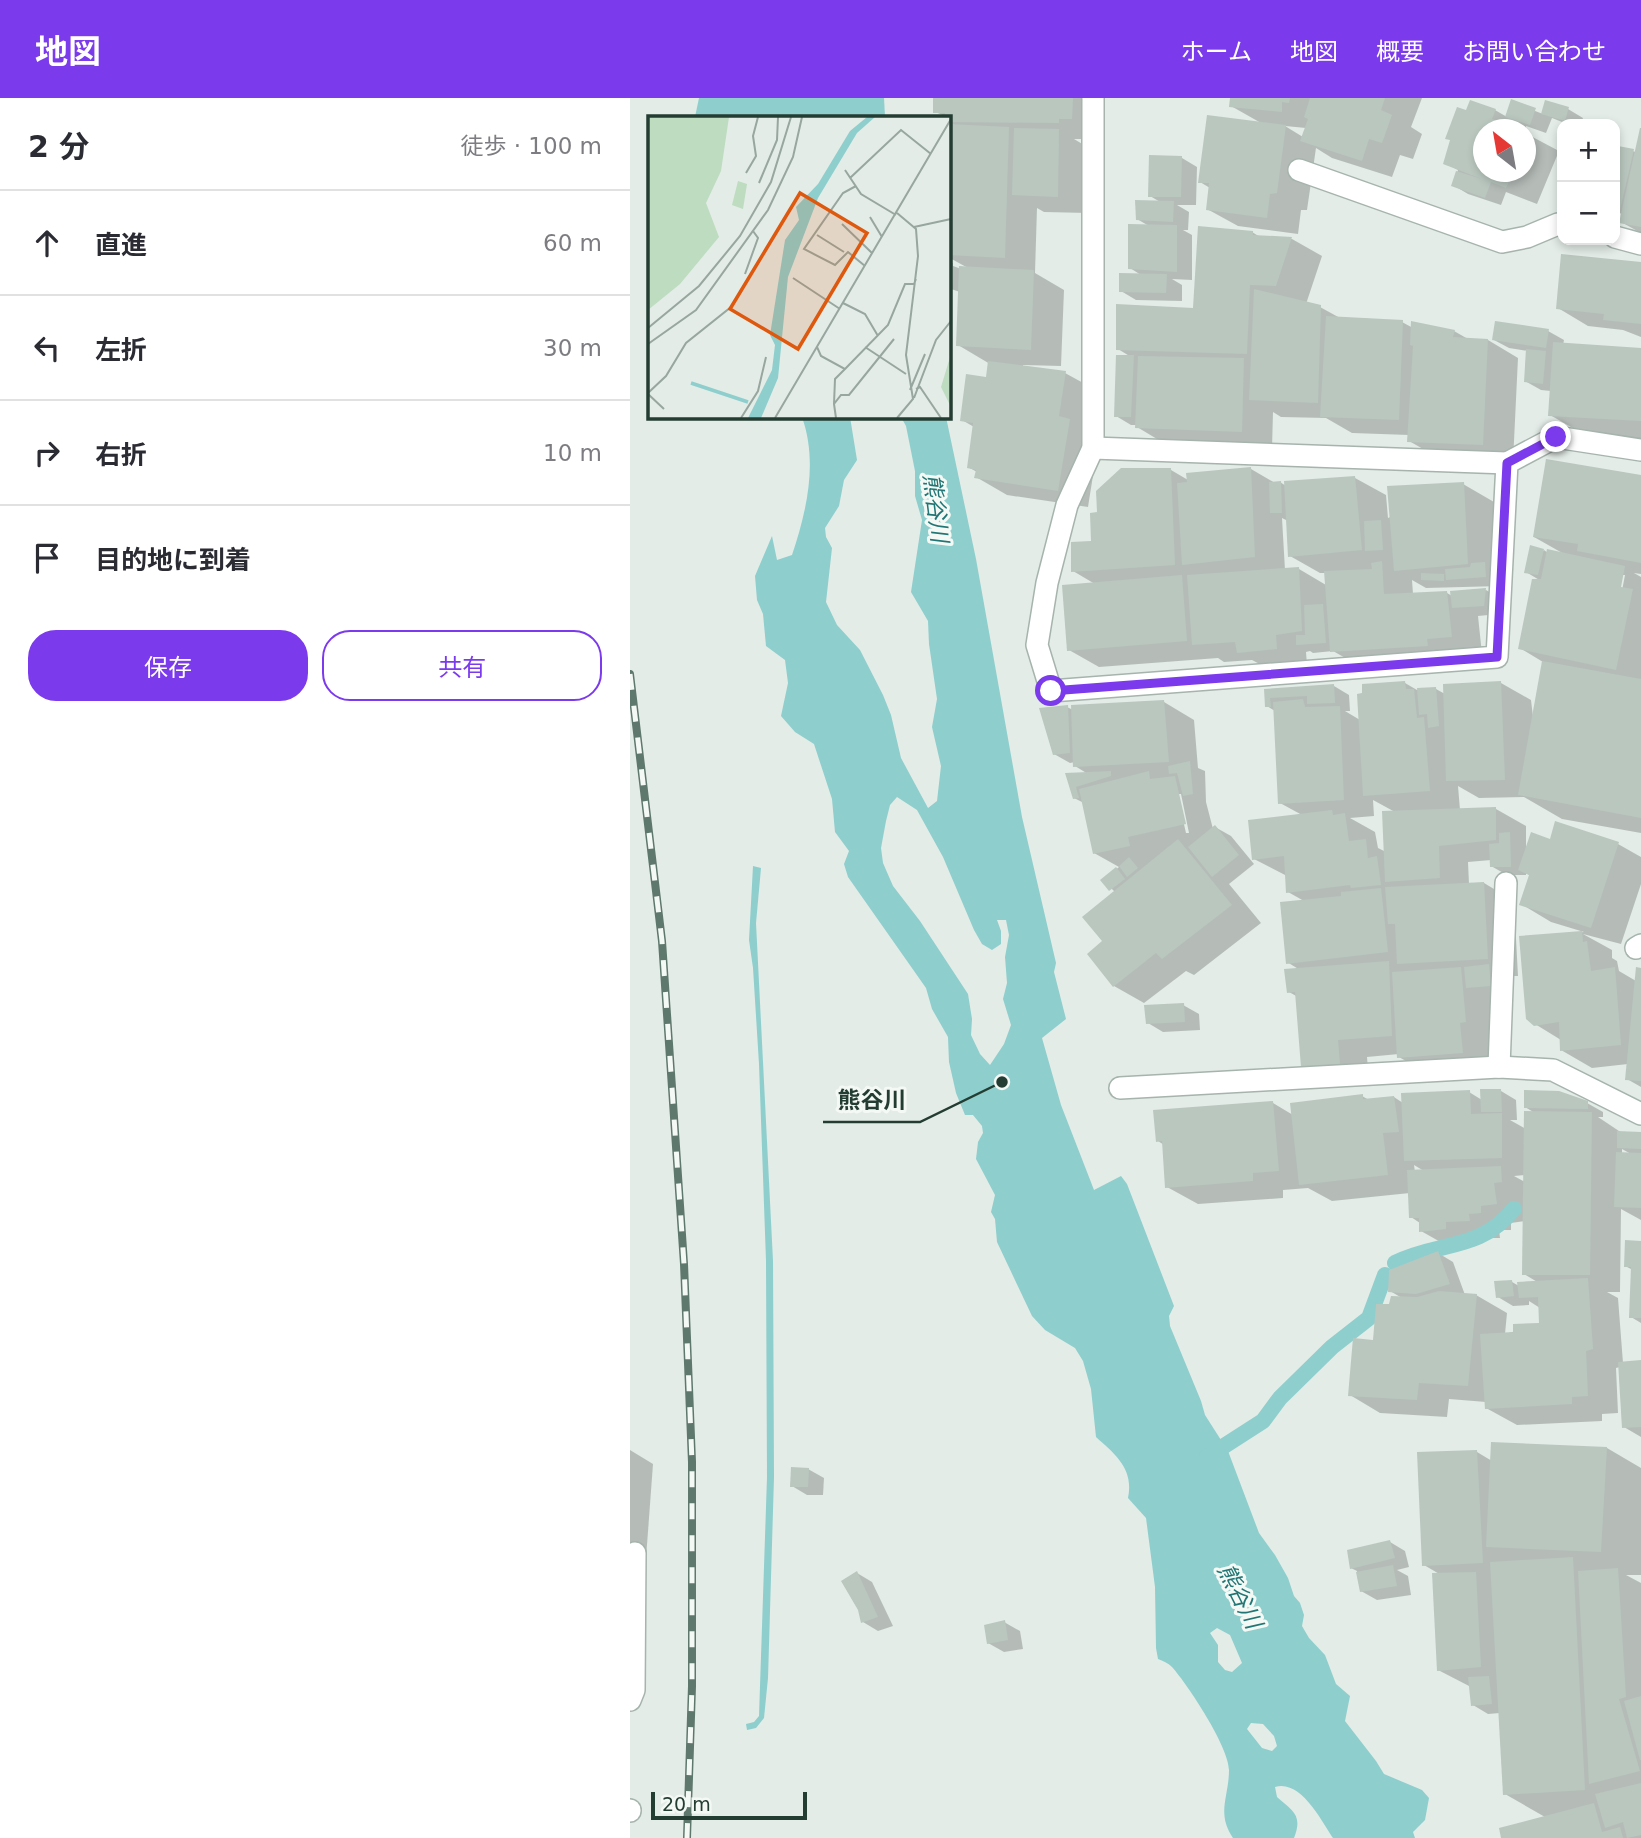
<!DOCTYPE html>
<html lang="ja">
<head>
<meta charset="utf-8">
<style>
  body { margin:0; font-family:"DejaVu Sans","Noto Sans JP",sans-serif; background:#f7f7f7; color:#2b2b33 }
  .controls { position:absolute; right:21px; top:21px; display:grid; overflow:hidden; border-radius:14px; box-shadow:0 4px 10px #0003 }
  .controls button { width:63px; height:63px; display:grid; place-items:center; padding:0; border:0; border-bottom:2px solid #e1e1e2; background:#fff; color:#2b2b33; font:35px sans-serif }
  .compass { position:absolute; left:843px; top:21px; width:63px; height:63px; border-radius:50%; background:#fff; box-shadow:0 4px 10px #0003; rotate:329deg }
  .scale { position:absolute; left:21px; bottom:18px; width:156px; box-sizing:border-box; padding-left:7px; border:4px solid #243d32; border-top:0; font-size:19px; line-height:24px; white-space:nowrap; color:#243d32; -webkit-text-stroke:5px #f4f9f5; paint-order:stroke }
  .stop { position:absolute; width:21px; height:21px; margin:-16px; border:5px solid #7c3aed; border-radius:50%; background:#fff }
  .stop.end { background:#7c3aed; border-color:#fff; box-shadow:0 2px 7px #0008 }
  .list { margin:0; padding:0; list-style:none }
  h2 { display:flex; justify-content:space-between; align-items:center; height:91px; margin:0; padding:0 28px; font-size:30px }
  h2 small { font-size:23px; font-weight:400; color:#7c7c81 }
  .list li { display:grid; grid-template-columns:46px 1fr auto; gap:21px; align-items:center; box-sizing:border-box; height:105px; padding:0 28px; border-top:2px solid #e1e1e2 }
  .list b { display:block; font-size:26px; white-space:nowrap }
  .list em { font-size:23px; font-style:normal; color:#7c7c81 }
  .actions { display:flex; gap:14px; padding:21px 28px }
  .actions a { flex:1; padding:16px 0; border:2px solid #7c3aed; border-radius:28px; text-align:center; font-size:24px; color:#7c3aed }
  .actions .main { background:#7c3aed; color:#fff }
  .icon { flex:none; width:38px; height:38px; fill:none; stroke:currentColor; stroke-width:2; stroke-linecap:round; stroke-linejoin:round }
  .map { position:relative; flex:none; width:1011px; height:1740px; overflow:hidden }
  header { display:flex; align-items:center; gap:42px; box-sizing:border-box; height:98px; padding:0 35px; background:#7c3aed; color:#fff }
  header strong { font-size:33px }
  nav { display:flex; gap:38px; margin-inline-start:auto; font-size:24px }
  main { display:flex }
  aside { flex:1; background:#fff }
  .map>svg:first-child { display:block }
  .water { fill:#8ececd; fill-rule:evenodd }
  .shadow { fill:#0003; fill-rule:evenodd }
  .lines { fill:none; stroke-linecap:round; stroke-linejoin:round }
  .stream { stroke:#8ececd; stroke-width:16 }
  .building { fill:#b9c7bf }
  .minor-casing { stroke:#a6b4ad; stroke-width:24 }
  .minor { stroke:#fff; stroke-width:21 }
  .rail-casing { stroke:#5e786d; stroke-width:8 }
  .rail { stroke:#f4f9f5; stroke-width:5; stroke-dasharray:16; stroke-linecap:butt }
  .route { stroke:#7c3aed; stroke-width:9 }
  .labels { text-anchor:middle; stroke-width:6; stroke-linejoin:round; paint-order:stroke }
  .water-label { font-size:23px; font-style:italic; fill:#217675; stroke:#f4f9f5 }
  .inset-river { fill:none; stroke:#8ececd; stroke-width:3.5 }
  .inset-road { fill:none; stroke:#97a69f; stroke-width:2 }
  .view { fill:#de580e; fill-opacity:0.15; stroke:#de580e; stroke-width:3.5 }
  .inset-edge { fill:none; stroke:#243d32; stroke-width:3.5 }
  .leader { fill:none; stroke:#243d32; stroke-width:2.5 }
  .callout-dot { fill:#243d32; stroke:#f4f9f5; stroke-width:2.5 }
  .callout-label { font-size:23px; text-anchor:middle; font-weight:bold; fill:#243d32; stroke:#f4f9f5; stroke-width:6; stroke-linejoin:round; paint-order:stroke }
</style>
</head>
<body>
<header>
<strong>地図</strong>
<nav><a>ホーム</a><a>地図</a><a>概要</a><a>お問い合わせ</a></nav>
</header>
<main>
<aside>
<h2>2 分<small>徒歩 · 100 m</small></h2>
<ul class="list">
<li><svg class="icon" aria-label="ahead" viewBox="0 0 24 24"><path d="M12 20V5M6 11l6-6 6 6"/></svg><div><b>直進</b></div><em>60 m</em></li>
<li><svg class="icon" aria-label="left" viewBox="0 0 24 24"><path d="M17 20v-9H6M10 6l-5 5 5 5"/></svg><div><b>左折</b></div><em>30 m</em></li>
<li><svg class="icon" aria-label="right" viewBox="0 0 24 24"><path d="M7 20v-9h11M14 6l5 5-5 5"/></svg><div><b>右折</b></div><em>10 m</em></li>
<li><svg class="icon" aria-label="arrive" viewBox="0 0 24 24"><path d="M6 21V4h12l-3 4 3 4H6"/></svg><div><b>目的地に到着</b></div></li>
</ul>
<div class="actions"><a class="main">保存</a><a>共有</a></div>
</aside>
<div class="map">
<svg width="1011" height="1740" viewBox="0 0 1011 1740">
  <rect width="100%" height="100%" fill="#e3ece7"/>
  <g class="water">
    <path d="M69,0H254L255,19H65Z"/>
    <path d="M172,319H220L227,362L214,382L209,408L195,430L196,439L202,450L196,504L207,527L230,552L253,597L261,617L271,660L298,710L307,703L311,668L302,629L307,601L299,546L298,523L281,494L292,422L285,398V373L276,328L271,319H316L346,461L392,719L426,865L424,874L436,921L412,940L431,1007L464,1092L491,1078L497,1086L544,1208L539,1218L540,1228L571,1303L575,1317L598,1353L629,1435L645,1457L658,1480L664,1498L670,1505L674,1517L672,1528L679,1540L695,1557L706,1586L720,1598L715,1623L746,1663L754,1676L792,1692L799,1700L795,1722L783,1734L785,1740H703C692,1724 671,1681 645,1689L647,1699C663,1713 673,1717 664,1740H603C586,1715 599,1699 599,1672C599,1649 558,1587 542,1569C538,1565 533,1563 528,1561L526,1550L525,1489L516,1420L498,1400C504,1371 486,1357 466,1339L461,1291L453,1263L445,1250L415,1232L402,1218L367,1144L365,1121L361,1114L365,1097L346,1061L348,1044L353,1035L352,1028L343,1017H335L326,995L319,964L318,939L302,911L296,890L218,779L214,766L219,753L205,734L202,701L184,646L165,634L151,618L158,585L155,562L136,548L133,516L127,502L125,478L142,438L147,462L162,457C177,412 188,364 172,319ZM267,699L287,712L313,759L344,832L352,846L362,852L371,846V833L367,822H376L379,837L375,859L377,885L373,901L381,927L374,946L360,967L350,956L341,937L342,921L338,896L290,823L263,788L253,765L251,750L256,723L260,707ZM587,1530L600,1537L612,1565L602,1574L595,1572L588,1564V1547L580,1535ZM621,1625L633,1626L644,1638L647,1648L642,1653L632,1650L617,1631Z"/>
    <path d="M123,768L131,770L126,825L143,1163L144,1379L138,1580L134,1620L126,1630L117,1632L116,1626L124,1624L129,1618L137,1379L136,1163L129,966L123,870L119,842Z"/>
  </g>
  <g class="shadow">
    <path d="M305,0H473L459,41H444L459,50L458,115L414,114L407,110L405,175L434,192L431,268L393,267V269L435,275L466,292L469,340L458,409L377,397L346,379L347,374L338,369L344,329L332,322L358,281L360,266L328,247L330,194L318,190V166L331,171L338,170L318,159V28H325L318,25V19L305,14Z"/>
    <path d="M602,0H792L781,29L792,36L783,61L770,57L762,79L702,60L686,50L677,112H671L668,136L608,128L577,111L580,90L570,84L631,25L601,8ZM655,28L676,30L673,39Z"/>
    <path d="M882,4L913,16L938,11L953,20L951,26H937L922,20L916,35L896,28L895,32H853V74H895V35L929,53L907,106L876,94L871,107L838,96L823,87L828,72L815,65L837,15L865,12L877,19Z"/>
    <path d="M1011,33V135L991,124L993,117L985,112V74L990,50L1006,54Z"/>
    <path d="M552,60L567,69L566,107H547L559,114L558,132H553L562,137V182L542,181L552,187V203L506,202L491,193L511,177L500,170L519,128L507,121L532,105L520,98Z"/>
    <path d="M622,134L630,139L662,141L692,158L676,206L690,209L710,220L772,224L783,230L824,233L838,241L858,242L888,260L883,364L809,360L779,343V337L722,335L696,320L651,319L643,314L642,351L537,347L507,329V327H501L486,318L501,259L488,251L564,212Z"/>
    <path d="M1011,166V239L993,232L958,228L928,210Z"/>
    <path d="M918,233L934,242L933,247L1011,252V344L962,341L920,317L921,293L911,292L895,283L898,253L879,250L864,242Z"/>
    <path d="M621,371L645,385L650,384L656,388L725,380L756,397L758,420L833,386L864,404L867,473L871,488L796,490L782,482L783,496L817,495L822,498L856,492L871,501L869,516L848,518L852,556L733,570L703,553L683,555L680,553L676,554L677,567L639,571L622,562L594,564L588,560L469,569L439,552L465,486L443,473L463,445L469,416L541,372L558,382ZM652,420L658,423L660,458L690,475H695L696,487L669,471L655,472Z"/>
    <path d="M1011,379V476L1004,475L1011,479V735L932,721L894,699L849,700L828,688L830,712L866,711L896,728V752L921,743L988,746L1011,759V786L991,846L953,836L982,852V860L987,863L989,873L1006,883L1011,872V989L997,981L998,966L962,970L931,952V942L905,926L891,839L954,834L921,824L891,806L901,778L896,775V777H877L861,768V762L838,764L839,786L854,785L884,803L888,878H874L863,972L800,977L769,959V956L737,959L739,983L704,985L673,968L668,899L659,894L670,872L657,864L674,803L658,794L657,778L624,761L672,717L650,705L645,613L637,608L636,592L704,588L719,597L720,613H715L730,622L775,585L787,592L806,591L815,596L871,585L901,602L903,619L913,564L890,550L911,483L896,474L914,452L918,455L934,456L904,439ZM991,477H995L991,498L988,497ZM743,702L765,714L756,754L748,750L745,734L720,720L744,718Z"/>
    <path d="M534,604L564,622L568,670L575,673L576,704L583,731L585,729L601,738L624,766L599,786L631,825L564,877L556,873L514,905L484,888L474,843L485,794L473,782L489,769L464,755L454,705L444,700L438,677L458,676L445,668V664L440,665L424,656L437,609L443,612ZM547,696H551L559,735H556Z"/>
    <path d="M553,907L569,916L570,932L533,934L518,925Z"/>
    <path d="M871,993L886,1002L887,1022H880L896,1031L905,1015L895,1009L957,1005L973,1014V1019H968L992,1035H1011V1122L991,1111L990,1194H977L988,1200L993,1265L1011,1264V1339L994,1329L990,1269L986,1270L988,1315L972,1316V1323L887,1327L856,1310V1304L819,1301L817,1319L750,1315L720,1297L761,1208L772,1200L760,1193L808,1155L823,1164L835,1197H846L877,1215L875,1236L911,1226L910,1210L899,1203V1207L883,1208L868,1199L882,1184L889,1188L909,1185L894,1176L895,1123L881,1125V1132H869L870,1140H846V1148L821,1150L791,1133L790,1125L781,1119L780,1095L702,1103L678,1090L653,1092V1100L568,1106L537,1089L534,1047L528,1043L643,1005L663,1017L732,998L739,1002L764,999L773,1005L839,994L852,1002ZM992,1051L1001,1056H992ZM784,1067L794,1073L785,1074ZM895,1077V1084L884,1078Z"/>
    <path d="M1011,1144V1225L1001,1219L1003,1172L995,1168Z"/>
    <path d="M863,1346L977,1350L1011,1370V1477H996L1011,1485V1740H873L915,1719L875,1696L870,1615L858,1616L843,1607L841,1589L808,1572L811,1477L794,1467L847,1354L862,1363Z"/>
    <path d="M0,1352L23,1366L15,1474L0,1473Z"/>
    <path d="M178,1371L194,1380L193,1397H177L162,1388Z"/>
    <path d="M760,1444L775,1453L779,1469L767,1472L778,1478L781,1497L747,1502L731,1493L727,1473L721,1470Z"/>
    <path d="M227,1475L242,1484L263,1528L248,1533L233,1524Z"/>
    <path d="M374,1524L390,1533L393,1551L374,1554L358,1545Z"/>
  </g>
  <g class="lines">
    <g class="stream">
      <path d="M765,1165C809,1143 849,1154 884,1111"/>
      <path d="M577,1359L633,1323L650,1300L702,1249L739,1220L755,1177"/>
    </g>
  </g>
  <g class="building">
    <path d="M303,0H443L442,21H429V25L318,24V19H315V15H303Z"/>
    <path d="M600,0H660L659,5L652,4V14L599,9Z"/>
    <path d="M680,0H755L751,12L762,17L752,45L739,41L732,63L670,43L678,21L674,19Z"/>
    <path d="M881,1L906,10L900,27L875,19Z"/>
    <path d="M840,2L866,11L862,21L891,31L853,32V74H883L876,90L861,84L855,100L821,88L826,73L852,81L813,66L820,42L815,41L827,9L836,12Z"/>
    <path d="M915,2L939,9L935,23L911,16Z"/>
    <path d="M577,17L656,27L647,95L640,96L637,120L576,112L579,85H568Z"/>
    <path d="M318,26L379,29L375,160L318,157Z"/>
    <path d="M384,30L429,31L428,99L382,97Z"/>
    <path d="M1010,30H1011V129L989,125Z"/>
    <path d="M988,48L1004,51L990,112L985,111V65Z"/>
    <path d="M519,57L552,58L551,99H518Z"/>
    <path d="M505,102L544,103L543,124L506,122Z"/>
    <path d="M498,126L547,127V174L498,171Z"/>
    <path d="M568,128L623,133V137L662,139L646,188L620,187L617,256L486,252V206L563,210Z"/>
    <path d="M931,156L1011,164V226L973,222L974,216L926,211Z"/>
    <rect x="318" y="165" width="5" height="21"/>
    <path d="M329,168L404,172L401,252L326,248Z"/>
    <path d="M489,175L537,176L536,195L489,194Z"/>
    <path d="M624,191L691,207L688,305L619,302Z"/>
    <path d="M696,218L773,222L769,322L690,319Z"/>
    <path d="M781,223L825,232L823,239L858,241L853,347L777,344L783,248L780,247Z"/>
    <path d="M865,223L919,231L916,250L862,242Z"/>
    <path d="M923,244L1011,250V323L918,318Z"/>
    <path d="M896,251L916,253L913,286L894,284Z"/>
    <path d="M486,257H504L501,319H484Z"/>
    <path d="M508,258L614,260L612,334L505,330Z"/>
    <path d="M358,263L436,273L429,318L440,321L428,393L344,380L346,372L337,370L343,325L330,323L336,276L356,279Z"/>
    <path d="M916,361L1011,377V465L947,453L948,446L903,439Z"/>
    <path d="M621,369L625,459L552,467L547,385L557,384L556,375Z"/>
    <path d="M491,370H541L545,467L441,474V444L461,443L460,415L467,414L466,393Z"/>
    <path d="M725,378L732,452L658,459L654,383Z"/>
    <path d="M651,383L652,415H640L639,384Z"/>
    <path d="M834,384L838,466L764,473L757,388Z"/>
    <path d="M751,422L753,452L735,453L734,423Z"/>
    <path d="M900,447L914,451L908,477L894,475Z"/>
    <path d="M917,451L995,468L991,489L1003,491L986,572L888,551L902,481H911Z"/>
    <path d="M752,463L754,496L817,493L822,539L797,541L798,548L700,554L694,473L742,471L741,465Z"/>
    <path d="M855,464L856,479L816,482L815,471L840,469L841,465Z"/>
    <path d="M669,469L672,533L646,537L647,551L607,555L605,544L562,547L557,477Z"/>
    <path d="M791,475L814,476V483L791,482Z"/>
    <path d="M552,477L557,543L437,553L432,487Z"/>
    <path d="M856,490L854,508L822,510L820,493Z"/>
    <path d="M693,506L696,545L666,547V537H675L674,507Z"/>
    <path d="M912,563L1011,581V720L888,697Z"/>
    <path d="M775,583L776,591H784L787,620L794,619L800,693L733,698L727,596L732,595V586Z"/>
    <path d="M871,583L875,682L816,683L813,586Z"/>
    <path d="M704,586L705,605L677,606V598L640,600L641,609H635L634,591Z"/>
    <path d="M806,589L809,628L798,630L797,616L789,617L787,590Z"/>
    <path d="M673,601L675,609L710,608L714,702L648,706L643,604Z"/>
    <path d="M534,602L539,664L443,669L441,607Z"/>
    <path d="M438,607L440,655L423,657L409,610Z"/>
    <path d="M560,663L563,696L553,698L547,675L539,676L538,668Z"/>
    <path d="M481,673V678L446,689L449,700L443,701L435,675Z"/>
    <path d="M519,673L520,681L545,678L556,726L498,739L500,748L463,756L449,691Z"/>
    <path d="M866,709V742L809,748L810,780L755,784L752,713Z"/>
    <path d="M702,712L703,717L715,715L719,743L736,741L738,760L747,758L751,787L721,790L720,787L656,795L654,758L622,762L618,722Z"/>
    <path d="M925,723L989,744L961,830L889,807L899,777L888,772L901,734L920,741Z"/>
    <path d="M585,727L609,757L582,779L558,749Z"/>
    <path d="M880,734L881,769H860L859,746L869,745V735Z"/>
    <path d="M548,741L602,807L532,861L526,855L483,889L457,856L472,843L452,819Z"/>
    <path d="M499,759L508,770L497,779L489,768Z"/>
    <path d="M486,769L495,781L479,793L470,782Z"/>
    <path d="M854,784L858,861L767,866L765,826H758L755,789Z"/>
    <path d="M751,790L758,854L656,866L650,804L711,798V794Z"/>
    <path d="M952,833L953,844L957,843L961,873L985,869L991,947L930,953L929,924L904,928L896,921L889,838Z"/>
    <path d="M759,863L762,938L708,942L710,966L671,969L665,894L657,895L654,871Z"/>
    <path d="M859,866L861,888L836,890L834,869Z"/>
    <path d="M831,869L836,924L830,925L833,955L767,960L762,874Z"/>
    <path d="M1006,869L1011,870V983L995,982Z"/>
    <path d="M554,905L555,924L516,926L514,907Z"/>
    <path d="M850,991H871L872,1014H851Z"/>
    <path d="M840,992L841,1016L872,1015V1060L774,1063L771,995Z"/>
    <path d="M894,992L929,993L958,1003V1011L894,1010Z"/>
    <path d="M733,996V1001L764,998L769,1034L753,1035L758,1077L669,1087L660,1005Z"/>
    <path d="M643,1003L649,1073L623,1075V1083L535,1090L532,1043L526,1044L523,1012Z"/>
    <path d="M894,1013L962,1014L960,1177H892Z"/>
    <path d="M987,1033L1011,1034V1051L987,1050Z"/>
    <path d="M986,1054L1011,1055V1110L984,1109Z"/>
    <path d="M871,1068L872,1084L864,1085L867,1106L851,1108V1115L839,1116L840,1123L816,1124V1131L789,1134V1120H779L777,1072Z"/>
    <path d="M995,1142L1011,1143V1220H999L1001,1169H994Z"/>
    <path d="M808,1153L820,1186L786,1196L758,1194L759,1172Z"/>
    <path d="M958,1180L963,1251L956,1253L958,1298L942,1299V1306L855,1311L850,1236L883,1234V1226L909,1225L908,1199L889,1200L887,1184Z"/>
    <path d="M882,1182L884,1198L866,1200L864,1183Z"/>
    <path d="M809,1193L847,1196L838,1288L789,1285L787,1302L718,1298L723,1240L743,1242L746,1206H759L761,1198L787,1199Z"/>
    <path d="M1011,1262V1329L992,1330L988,1264Z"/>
    <path d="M861,1344L977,1349L971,1454L856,1449Z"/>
    <path d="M847,1352L853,1465L792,1468L787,1354Z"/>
    <path d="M161,1369L179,1370L178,1389H160Z"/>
    <path d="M760,1442L765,1460L720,1471L717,1452Z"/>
    <path d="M943,1459L955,1692L873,1697L860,1464Z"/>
    <path d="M763,1467L767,1488L730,1494L726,1474Z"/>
    <path d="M988,1470L996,1599L989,1601L1010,1673L959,1686L948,1473Z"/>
    <path d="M227,1473L248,1519L231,1525L228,1512L211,1483Z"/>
    <path d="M846,1474L851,1569L807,1573L802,1475Z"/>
    <path d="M375,1522L378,1542L357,1546L354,1527Z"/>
    <path d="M859,1578L862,1606L841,1608L838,1579Z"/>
    <path d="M1011,1598V1662H1010L994,1603Z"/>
    <path d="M1011,1685V1737L997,1740L993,1724L975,1730L965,1696Z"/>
    <path d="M964,1705L972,1734L990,1729L993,1740H871L869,1730Z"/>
  </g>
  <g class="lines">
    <defs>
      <g id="minor">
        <path d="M463,0V350L437,407L417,485L407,547L421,593L867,559L877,365L926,339L1011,352"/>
        <path d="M669,72L872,144L897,139L928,126L932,127"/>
        <path d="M985,139L1011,146"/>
        <path d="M463,350L877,365"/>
        <path d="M1006,850L1011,847"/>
        <path d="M869,969L876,785"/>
        <path d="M490,990L869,969L923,972L1011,1016"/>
        <path d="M0,1602L4,1592L5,1455"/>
        <path d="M0,1712V1713"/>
      </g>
    </defs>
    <use href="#minor" class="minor-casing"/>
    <use href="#minor" class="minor"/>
    <defs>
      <path id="rail" d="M0,576L32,843L54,1166L62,1364V1588L57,1740"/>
    </defs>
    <use href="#rail" class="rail-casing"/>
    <use href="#rail" class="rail"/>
  </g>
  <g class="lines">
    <path class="route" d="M421,593L867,559L877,365L926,339"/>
  </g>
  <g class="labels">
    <g class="water-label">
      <text transform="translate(306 410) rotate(83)" y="8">熊谷川</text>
      <text transform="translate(610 1498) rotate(63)" y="8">熊谷川</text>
    </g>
  </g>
  <g transform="translate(18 18)">
    <rect width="303" height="303" fill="#e3ece7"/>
    <path d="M0,1H81L73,55L58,87L71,121L32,168L0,194ZM90,65L99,68L95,93L84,89ZM303,238V291L293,271Z" fill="#bddcc0"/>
    <path d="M219,1H227L209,17L170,82L140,161L130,262L113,302H100L124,254L127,229L122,219L137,124L151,104L148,91L170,68L202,15Z" fill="#8ececd"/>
    <path class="inset-river" d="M43,267L100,286"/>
    <path class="inset-road" d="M197,54L213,78L248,99M98,57L108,40L105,20L110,1M202,62L253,14L283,38M111,67L129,24L130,1M208,70L195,77L156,133L187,149L200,136L217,150M249,97L268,113L270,140L258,239L265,283L249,302M222,101L234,121M194,108L224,137M266,111L303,103M169,119L196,136M97,158L110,122L105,115M145,162L192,193M195,187L217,198L230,220M0,212L51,170L92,120L123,66L143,1M0,228L48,194L120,94L145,41L154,1M169,231L173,240L197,253L187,263L186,288M217,231L258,258M197,253L240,209L257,168H266L268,163M268,273L272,271L293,302M262,274L277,238M0,277L18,260L38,227L83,191L94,174M0,278L16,293M266,282L288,224L303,205M93,302L110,275L118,241M127,302L303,3M188,302L186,288L193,279H201L246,223"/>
    <path class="view" d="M152,77L219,117L150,233L82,193Z"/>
    <rect width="303" height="303" class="inset-edge"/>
  </g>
  <path class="leader" d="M372 984L290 1024H193"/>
  <circle class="callout-dot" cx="372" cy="984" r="7"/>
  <g class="callout-label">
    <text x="242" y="1010">熊谷川</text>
  </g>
</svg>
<div class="controls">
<button>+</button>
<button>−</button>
</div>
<svg class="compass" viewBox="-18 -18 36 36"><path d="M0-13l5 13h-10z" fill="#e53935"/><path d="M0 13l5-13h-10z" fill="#7c7c81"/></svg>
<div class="scale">20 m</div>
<div class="stop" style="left:421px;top:593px"></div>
<div class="stop end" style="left:926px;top:339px"></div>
</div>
</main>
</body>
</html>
